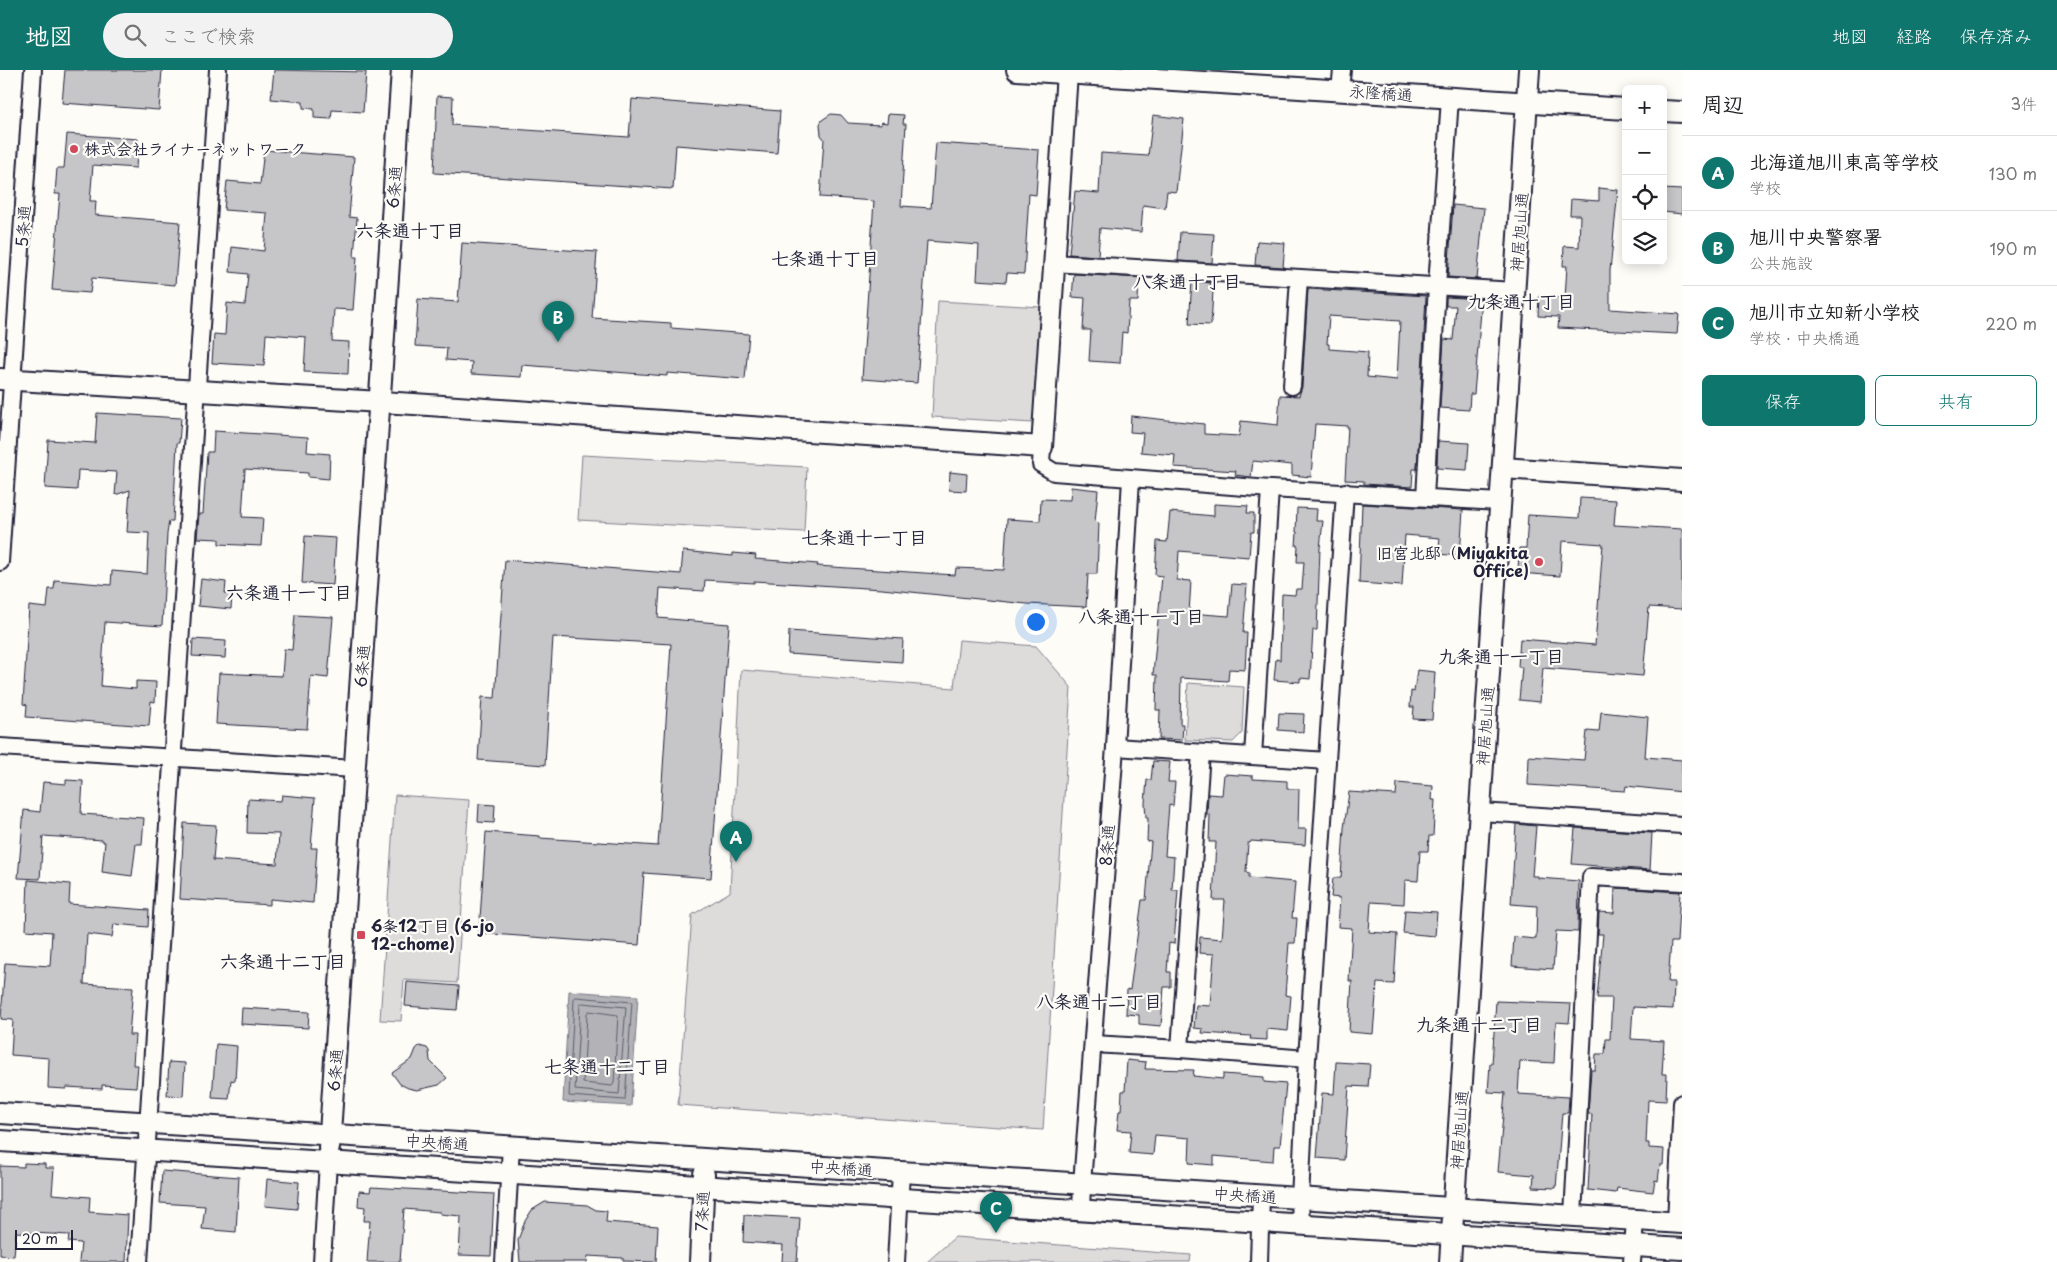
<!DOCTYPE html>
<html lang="ja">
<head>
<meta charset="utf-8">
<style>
  body { margin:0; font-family:"Playpen Sans","Klee One",sans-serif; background:#f2f2f2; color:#202124 }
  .controls { position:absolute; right:15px; top:15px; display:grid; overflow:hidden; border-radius:8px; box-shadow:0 2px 12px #0003 }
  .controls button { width:45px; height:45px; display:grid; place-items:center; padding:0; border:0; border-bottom:1px solid #e0e0e0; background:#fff; color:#202124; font:25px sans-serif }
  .scale { position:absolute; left:15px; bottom:12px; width:58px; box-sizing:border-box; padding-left:5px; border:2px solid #22223b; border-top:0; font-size:14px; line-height:18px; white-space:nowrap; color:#22223b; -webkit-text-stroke:4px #fdfcf7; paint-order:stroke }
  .you { position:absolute; left:1035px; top:551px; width:18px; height:18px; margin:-12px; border:4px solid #fff; border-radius:50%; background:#1a73e8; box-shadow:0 0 0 8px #1a73e833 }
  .badge { display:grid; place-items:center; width:32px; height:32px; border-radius:50%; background:#0f766e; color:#fff; font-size:16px; font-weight:700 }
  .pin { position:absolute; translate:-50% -41px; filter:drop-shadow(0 1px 2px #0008) }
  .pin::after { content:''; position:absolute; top:26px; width:18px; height:15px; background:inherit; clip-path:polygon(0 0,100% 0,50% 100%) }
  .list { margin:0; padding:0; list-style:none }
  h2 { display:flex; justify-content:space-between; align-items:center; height:65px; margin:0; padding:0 20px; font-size:21px }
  h2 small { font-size:16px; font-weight:400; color:#757577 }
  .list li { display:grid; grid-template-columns:32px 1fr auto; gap:15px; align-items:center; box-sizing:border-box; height:75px; padding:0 20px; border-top:1px solid #e0e0e0 }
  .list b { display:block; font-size:19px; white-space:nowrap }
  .list p { margin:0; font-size:16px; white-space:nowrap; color:#757577 }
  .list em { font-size:16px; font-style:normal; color:#757577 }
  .actions { display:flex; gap:10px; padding:15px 20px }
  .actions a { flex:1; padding:11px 0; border:1px solid #0f766e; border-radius:8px; text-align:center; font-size:18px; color:#0f766e }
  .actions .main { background:#0f766e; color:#fff }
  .icon { flex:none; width:28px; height:28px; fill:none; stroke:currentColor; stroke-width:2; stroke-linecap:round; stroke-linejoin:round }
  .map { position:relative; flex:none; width:1682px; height:1192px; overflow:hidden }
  header { display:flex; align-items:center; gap:30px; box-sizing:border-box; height:70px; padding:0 25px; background:#0f766e; color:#fff }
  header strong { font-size:24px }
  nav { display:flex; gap:28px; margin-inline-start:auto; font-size:18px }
  .search { width:350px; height:45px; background:#f2f2f2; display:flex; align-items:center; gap:12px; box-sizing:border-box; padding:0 18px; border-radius:28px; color:#757577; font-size:19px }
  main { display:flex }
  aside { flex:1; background:#fff }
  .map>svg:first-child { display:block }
  .green { fill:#dddcdb; stroke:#807f8b }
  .water { fill:#b2b2b7; stroke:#787885 }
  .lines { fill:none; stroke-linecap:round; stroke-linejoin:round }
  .shore { stroke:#5c5c6d; stroke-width:1 }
  .building { fill:#c6c6c8; stroke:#22223b; fill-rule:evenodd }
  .minor-casing { stroke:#22223b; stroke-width:20 }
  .tertiary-casing { stroke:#22223b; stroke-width:24 }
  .minor { stroke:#fdfcf7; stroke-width:16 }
  .tertiary { stroke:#fdfcf7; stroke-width:20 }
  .poi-dot { fill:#d1495b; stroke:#fdfcf7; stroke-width:2 }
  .labels { text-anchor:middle; stroke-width:4.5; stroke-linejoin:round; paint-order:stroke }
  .street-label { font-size:16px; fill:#22223b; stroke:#fdfcf7 }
  .poi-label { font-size:16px; font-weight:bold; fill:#22223b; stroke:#fdfcf7; text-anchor:start }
  .neighbourhood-label { font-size:18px; font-weight:bold; fill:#22223b; stroke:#fdfcf7 }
</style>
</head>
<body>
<header>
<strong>地図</strong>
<div class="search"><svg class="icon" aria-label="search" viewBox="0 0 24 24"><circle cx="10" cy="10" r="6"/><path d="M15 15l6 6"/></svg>ここで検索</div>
<nav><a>地図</a><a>経路</a><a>保存済み</a></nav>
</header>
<main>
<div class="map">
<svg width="1682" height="1192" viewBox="0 0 1682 1192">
  <rect width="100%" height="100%" fill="#fdfcf7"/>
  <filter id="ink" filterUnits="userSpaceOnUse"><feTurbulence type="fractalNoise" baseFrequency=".02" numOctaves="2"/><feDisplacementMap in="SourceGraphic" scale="10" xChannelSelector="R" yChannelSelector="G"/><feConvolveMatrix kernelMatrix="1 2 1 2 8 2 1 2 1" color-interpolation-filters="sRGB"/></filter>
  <g filter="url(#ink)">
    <g class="green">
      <path d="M938,231L1041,237L1033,353L932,347Z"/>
      <path d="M582,385L807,397L804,462L578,450Z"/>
      <path d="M959,570L1036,576L1071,617L1043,1060L678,1035L692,845L730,822L741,600L954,618Z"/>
      <path d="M1188,613L1244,617L1242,663L1233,672L1185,670Z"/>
      <path d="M395,725L469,730L457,913L404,910L401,951L380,950Z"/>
      <path d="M955,1167L1191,1185L1190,1192H927Z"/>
    </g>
    <path class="water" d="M569,921L638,926L631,1036L563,1032Z"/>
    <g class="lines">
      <g class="shore">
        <path d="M576,927L632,932L625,1030L569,1026L574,929Z"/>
        <path d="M582,933L626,937L619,1024L575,1020L580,936Z"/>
        <path d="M589,941L618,945L614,1013L612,1016L583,1013L587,944Z"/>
      </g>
    </g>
    <g class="building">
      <path d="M65,0H162L159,40L62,33Z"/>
      <path d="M274,0L366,2L363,42L332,40L331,49L314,48V39L303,38V32L271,29Z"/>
      <path d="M437,26L453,27L452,55L629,67L632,29L780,41L777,83L676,75L673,119L434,103Z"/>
      <path d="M831,44L841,45L848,53L881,55V52L887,53L888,44L904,45L903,54H906L901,136L931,138L936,73L1039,80L1036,125L1029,124L1024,204L1007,203L1006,212L977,210L979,175L927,171L917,313L862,309L874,131L820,127L824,69L821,65L820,54L822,50Z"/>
      <path d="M1153,45L1184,49L1176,122L1167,121L1165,138L1143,135L1141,162L1100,158L1098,186L1069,184L1075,121L1099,123L1101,83L1148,86Z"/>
      <path d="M67,64L138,69L136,98L93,95L90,131H96L95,145L180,152L175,215L92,208L90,223L52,220L60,124H55L57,98H64Z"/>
      <path d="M264,80L354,87L349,147L357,148L354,187H357L353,240L334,239L332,271L349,272L348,304L304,302L306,267L266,264L264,296L212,293L214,264L225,265L227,233L245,235L248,204L230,202L232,177L264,181L267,143L224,140L227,111L260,114Z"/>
      <path d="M1599,118L1618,120L1610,201V239L1679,244L1677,264L1558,258L1559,247L1538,246L1539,226L1565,228L1567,196H1563L1564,176L1579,177L1580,145H1570L1571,129L1599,131Z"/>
      <path d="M1663,119L1682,120V144L1663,142Z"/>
      <path d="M1453,135L1484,138L1477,209L1448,207Z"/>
      <path d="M1180,162L1214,164L1212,193L1178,191Z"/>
      <path d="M1257,171L1285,173L1283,197L1255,195Z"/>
      <path d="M462,173L597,182L592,248L671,253V258L749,264L745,309L667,303V306L522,295L521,307L471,304L472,292L446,290L447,278L415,276L418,229L458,232Z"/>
      <path d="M1074,204L1139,208L1138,231H1129L1127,263L1122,262L1120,293L1089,291L1091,260H1083L1085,228L1072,227Z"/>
      <path d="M1192,211L1211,213L1210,221H1213L1211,255L1189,254Z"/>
      <path d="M1308,219L1426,226L1417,399H1413L1412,417L1364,414V411L1345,410L1348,356L1315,354L1311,407L1292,405V395L1253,391L1251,407L1235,405L1236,401L1174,397L1175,385L1141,382L1143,363L1130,362L1131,346L1204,354V364L1239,366L1241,351L1278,355L1280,325L1299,326L1302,317ZM1329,246L1400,251L1397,310L1367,307L1368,282L1329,279V274H1327Z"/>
      <path d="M1446,227L1482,229L1474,324H1470L1469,340L1440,338L1444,269L1453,270L1456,236H1446Z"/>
      <path d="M97,343L181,348L179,373H177L173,451H169L167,464L162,556L105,552L101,616L136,619V611L156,612L155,632L151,631L149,656L26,647L27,635L23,634L29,536L47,538L49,519H54L55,510L111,515L112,501L147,504L149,463L127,462L130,420L115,425L117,402L78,400L77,420L45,418L48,370L95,373Z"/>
      <path d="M214,361L308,367L307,382L330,384L329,409L308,407V403L245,399L242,447L263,448L261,476L219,474V469L197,468L199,444H203L207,382H213Z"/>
      <path d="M1438,371L1469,373L1467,400L1437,398Z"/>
      <path d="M950,402L967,404L966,421L949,420Z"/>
      <path d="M1071,417L1098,420L1095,452L1099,453L1097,504H1088L1086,537L1027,534L882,519L754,511V513L705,510L704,521L660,518L658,548L729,554L711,808L644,803L639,875L479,863L486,762L540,766V768L658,776L671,574L553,567L545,695L478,690L482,627L495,628L505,490L681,504L683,481L733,486V483L756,485L755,489L818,494L817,496L955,505L956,498L1004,500L1007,449L1040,451L1041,429L1070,430Z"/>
      <path d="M1580,428L1616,430L1614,455L1682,459V539L1649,537L1643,606L1543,598L1540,632L1519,630L1522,597H1518L1520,569L1595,575L1603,474L1562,471L1560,506L1518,503L1519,478H1526L1528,445L1579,448Z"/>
      <path d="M1214,434L1248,436L1247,443H1254V462H1251L1249,487L1179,481L1177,510L1191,511L1189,543L1229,546L1232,514L1247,515L1243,563H1247L1245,600L1229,599L1228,611L1181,608L1180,654H1183L1182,670L1159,669L1160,640H1156L1157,605H1153L1162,506L1155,505L1157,471L1167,472L1170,442L1214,446Z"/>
      <path d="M1362,434L1463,440L1460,486L1438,484L1440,468L1405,465L1402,516L1359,513Z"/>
      <path d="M1297,438L1317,439L1316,451H1323L1320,478L1317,560H1313L1310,609L1300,608V612L1274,610L1276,589L1280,590L1282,524L1295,525L1296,519H1302L1304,492H1297L1298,476H1296L1297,462H1296Z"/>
      <path d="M305,466L336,468L333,515L302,513Z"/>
      <path d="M201,509L226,512L225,523L232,524L231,539L198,536Z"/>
      <path d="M295,545L333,547L328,608L311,606L307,659L216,654L219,603L282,606L284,579L292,580Z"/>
      <path d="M789,561L903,569L902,592L788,584Z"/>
      <path d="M193,569L226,571L225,588L192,586Z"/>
      <path d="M1417,600L1435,602L1432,650L1413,649L1414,637H1410L1411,621L1414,622Z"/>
      <path d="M1601,642L1648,647L1645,687L1682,690V722L1626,716L1625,721L1528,715L1529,686L1584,690L1587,661L1599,662Z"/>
      <path d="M1279,643L1304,644L1303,662L1278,660Z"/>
      <path d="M1153,691L1170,692L1168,712H1175L1173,736L1169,735L1165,786L1174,787L1172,820H1178L1174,874L1169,873L1167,902H1171V917H1164L1161,956L1139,954V945L1126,944L1127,919L1130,920L1142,830H1146L1151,772L1147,771L1148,748H1146L1145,733L1147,710H1151Z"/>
      <path d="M1224,704L1253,706V709L1287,711V719H1299L1298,759H1306L1305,775L1251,771L1250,773H1248L1246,802L1249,803V808L1295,812L1292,848H1297L1295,873H1289L1285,925L1291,926L1288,961L1267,959V970L1250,969L1251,966L1202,963L1203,959L1194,958L1196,935L1210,936L1214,884L1199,883L1200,867L1222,869L1225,830H1213L1216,772H1209L1210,745H1207L1208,724L1222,725Z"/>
      <path d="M66,710L83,711L81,744L144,748L142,774H136L132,806L102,802L105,772H103V770L43,766L40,809L18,808L24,740L40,742L43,712L66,714Z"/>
      <path d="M1397,713L1433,716L1432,730H1435L1433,766H1429L1428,781H1420L1418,811L1405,810L1404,834L1371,832L1369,862L1397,864L1394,914L1377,913L1373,964L1349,962L1352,911H1349L1352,858L1338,857L1340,828L1331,827L1333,808H1341L1344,758L1349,722L1396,725Z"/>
      <path d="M282,725L315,728L311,778H317L313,833L270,829V835L180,829L184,753L216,755L213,790L277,794L279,764L247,763L248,729L281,731Z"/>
      <path d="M479,734L495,735L494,753L478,752Z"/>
      <path d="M1516,754L1536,756L1532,806H1538V808L1579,811L1578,862L1556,861L1553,899L1512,896L1514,867L1536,869L1537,836L1511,834Z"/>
      <path d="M1575,758L1652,763L1650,800L1572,794Z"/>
      <path d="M28,810L70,814L69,834L149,840L148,857L114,854L112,867L87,864L84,914L133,917L129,965H135L133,995H138L136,1017L102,1015V1019L66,1017V1019L48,1018L49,988L11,985L13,950L1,949L5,893L50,896L52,862L26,860Z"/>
      <path d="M1615,818L1680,822L1677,872H1671L1668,912H1674L1673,939L1633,937L1631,969L1664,971L1662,1004H1667L1666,1031L1648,1030L1646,1073H1649V1078L1664,1079L1663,1095H1660L1658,1111L1655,1110L1653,1122L1617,1118L1616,1123L1588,1120L1592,1044H1588L1591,1000H1595L1596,984H1605L1606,969H1610L1612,928H1597L1603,864H1598L1599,842L1614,843Z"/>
      <path d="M1405,840L1437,842L1435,866L1403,863Z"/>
      <path d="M407,912L459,916L457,940L405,936Z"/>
      <path d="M1496,931L1571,934L1569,953L1556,952L1554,993L1520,991L1518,1024L1569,1027L1568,1043H1562L1556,1118L1533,1117L1534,1105L1498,1102L1505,1023L1488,1022L1490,994H1492Z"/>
      <path d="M242,938L309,942L308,958L241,954Z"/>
      <path d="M216,974L237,976L235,1011L231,1010L229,1029L212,1028Z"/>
      <path d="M419,976L427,978L429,981L430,991L447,1008L439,1015L417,1020L408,1018L400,1014L392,1003L412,989L416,979Z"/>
      <path d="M1127,990L1146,992L1145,999L1194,1000L1193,1006L1223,1009V1004L1264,1007V1012L1286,1014L1280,1076H1274L1273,1091L1214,1086V1095L1189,1093L1190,1068L1155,1065L1153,1085L1129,1083L1131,1061L1117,1060L1119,1041H1121L1122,1021H1125Z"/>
      <path d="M169,992L185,993L183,1026L167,1025Z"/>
      <path d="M1336,992L1370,994L1368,1017L1349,1016L1344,1090L1317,1088L1322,1023L1334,1024Z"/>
      <path d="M24,1093L45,1094V1098H54L52,1124L90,1127L89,1142L128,1145L126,1192H79L81,1173L68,1172L69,1165L16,1162L14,1186L0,1185V1096L24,1097Z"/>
      <path d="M162,1101L239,1107L236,1162L202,1159L205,1136L160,1133Z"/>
      <path d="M267,1109L299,1112L297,1139L265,1136Z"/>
      <path d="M371,1117L494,1124L491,1186L459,1185L461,1146L440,1144V1142L404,1139L400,1192H367L370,1151H364L365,1137L358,1136L359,1121L370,1122Z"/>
      <path d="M545,1132L587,1135L596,1140L607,1141L606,1152L658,1156L656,1192L623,1191V1188L588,1186L587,1192H520L518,1170L525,1151L532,1140Z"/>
      <path d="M744,1145L800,1148L797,1192H782L783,1175L743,1172Z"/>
    </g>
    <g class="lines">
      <defs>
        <g id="minor">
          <path d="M1340,20L1342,0"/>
          <path d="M1053,193L1515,221"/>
          <path d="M1292,316L1299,208"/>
          <path d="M1042,377L1041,394L1054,402L1270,419L1500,432"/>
          <path d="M1425,427L1437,216L1450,28"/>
          <path d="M0,492L33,0"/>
          <path d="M0,677L355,699"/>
          <path d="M1115,677L1327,691"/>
          <path d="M1253,686L1270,419"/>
          <path d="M1480,742L1682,755"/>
          <path d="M1093,974L1180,979L1307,989"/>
          <path d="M1180,979L1201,683"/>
          <path d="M1081,1141L1082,1114L1115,677L1131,409"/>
          <path d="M1573,1146L1591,807L1682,812"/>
          <path d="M1676,1152L1682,1033"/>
          <path d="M1301,1155L1300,1128L1307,989L1345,422"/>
          <path d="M139,1192L218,0"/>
          <path d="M322,1192L328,1092"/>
          <path d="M504,1192L511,1077"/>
          <path d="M896,1192L901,1102"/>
          <path d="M1259,1192L1261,1125"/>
          <path d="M1632,1192L1635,1150"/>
        </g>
        <g id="tertiary">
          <path d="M1017,0L1626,39"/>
          <path d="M1663,41L1682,42"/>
          <path d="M0,309L414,334L1042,377L1067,3"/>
          <path d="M1503,398L1682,410"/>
          <path d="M0,1043L1682,1153"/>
          <path d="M0,1071L1682,1179"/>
          <path d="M329,1078L402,0"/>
          <path d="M700,1192L704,1104"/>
          <path d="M1450,1192L1529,0"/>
        </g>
      </defs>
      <use href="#minor" class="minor-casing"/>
      <use href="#tertiary" class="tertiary-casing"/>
      <use href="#minor" class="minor"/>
      <use href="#tertiary" class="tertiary"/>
    </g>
  </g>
  <g class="poi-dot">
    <circle cx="74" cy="79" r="5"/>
    <circle cx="1539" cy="492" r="5"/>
    <rect x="356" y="860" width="10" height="10" rx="2.5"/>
  </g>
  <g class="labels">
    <g class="street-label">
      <text transform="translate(1381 23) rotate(4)" y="6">永隆橋通</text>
      <text transform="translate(394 117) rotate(-86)" y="6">6条通</text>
      <text transform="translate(23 156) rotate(-86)" y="6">5条通</text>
      <text transform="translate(1519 162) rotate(-86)" y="6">神居旭山通</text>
      <text transform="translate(362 596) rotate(-86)" y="6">6条通</text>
      <text transform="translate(1485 656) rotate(-86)" y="6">神居旭山通</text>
      <text transform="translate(1107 775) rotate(-86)" y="6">8条通</text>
      <text transform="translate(335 1000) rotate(-86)" y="6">6条通</text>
      <text transform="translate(1459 1060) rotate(-86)" y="6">神居旭山通</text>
      <text transform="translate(437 1072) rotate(4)" y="6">中央橋通</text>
      <text transform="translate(841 1098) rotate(4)" y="6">中央橋通</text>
      <text transform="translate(1245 1125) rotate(4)" y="6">中央橋通</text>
      <text transform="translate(702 1141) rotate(-87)" y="6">7条通</text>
    </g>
    <g class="poi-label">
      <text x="84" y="85">株式会社ライナーネットワーク</text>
      <text x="1529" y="489" text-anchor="end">旧宮北邸（Miyakita<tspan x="1529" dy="18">Office)</tspan></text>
      <text x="371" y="862">6条12丁目 (6-jo<tspan x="371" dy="18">12-chome)</tspan></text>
    </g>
    <g class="neighbourhood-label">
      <text x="410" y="167">六条通十丁目</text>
      <text x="825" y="195">七条通十丁目</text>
      <text x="1187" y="218">八条通十丁目</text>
      <text x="1521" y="238">九条通十丁目</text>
      <text x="864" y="474">七条通十一丁目</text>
      <text x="289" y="529">六条通十一丁目</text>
      <text x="1141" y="553">八条通十一丁目</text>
      <text x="1501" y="593">九条通十一丁目</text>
      <text x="283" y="898">六条通十二丁目</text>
      <text x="1099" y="938">八条通十二丁目</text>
      <text x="1479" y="961">九条通十二丁目</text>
      <text x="607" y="1003">七条通十二丁目</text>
    </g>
  </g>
</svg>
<div class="controls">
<button>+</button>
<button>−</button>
<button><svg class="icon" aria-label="locate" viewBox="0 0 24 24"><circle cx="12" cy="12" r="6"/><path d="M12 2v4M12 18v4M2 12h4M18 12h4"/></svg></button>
<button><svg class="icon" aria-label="layers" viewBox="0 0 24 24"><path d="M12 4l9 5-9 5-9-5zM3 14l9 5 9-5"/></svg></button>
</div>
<div class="scale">20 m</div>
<div class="you"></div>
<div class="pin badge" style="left:736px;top:792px">A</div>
<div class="pin badge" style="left:558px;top:272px">B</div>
<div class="pin badge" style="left:996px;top:1163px">C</div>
</div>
<aside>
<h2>周辺<small>3件</small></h2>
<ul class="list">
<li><span class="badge">A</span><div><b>北海道旭川東高等学校</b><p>学校</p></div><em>130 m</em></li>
<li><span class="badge">B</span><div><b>旭川中央警察署</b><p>公共施設</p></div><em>190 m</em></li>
<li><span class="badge">C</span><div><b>旭川市立知新小学校</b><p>学校 · 中央橋通</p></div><em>220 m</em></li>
</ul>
<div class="actions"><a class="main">保存</a><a>共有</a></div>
</aside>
</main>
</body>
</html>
